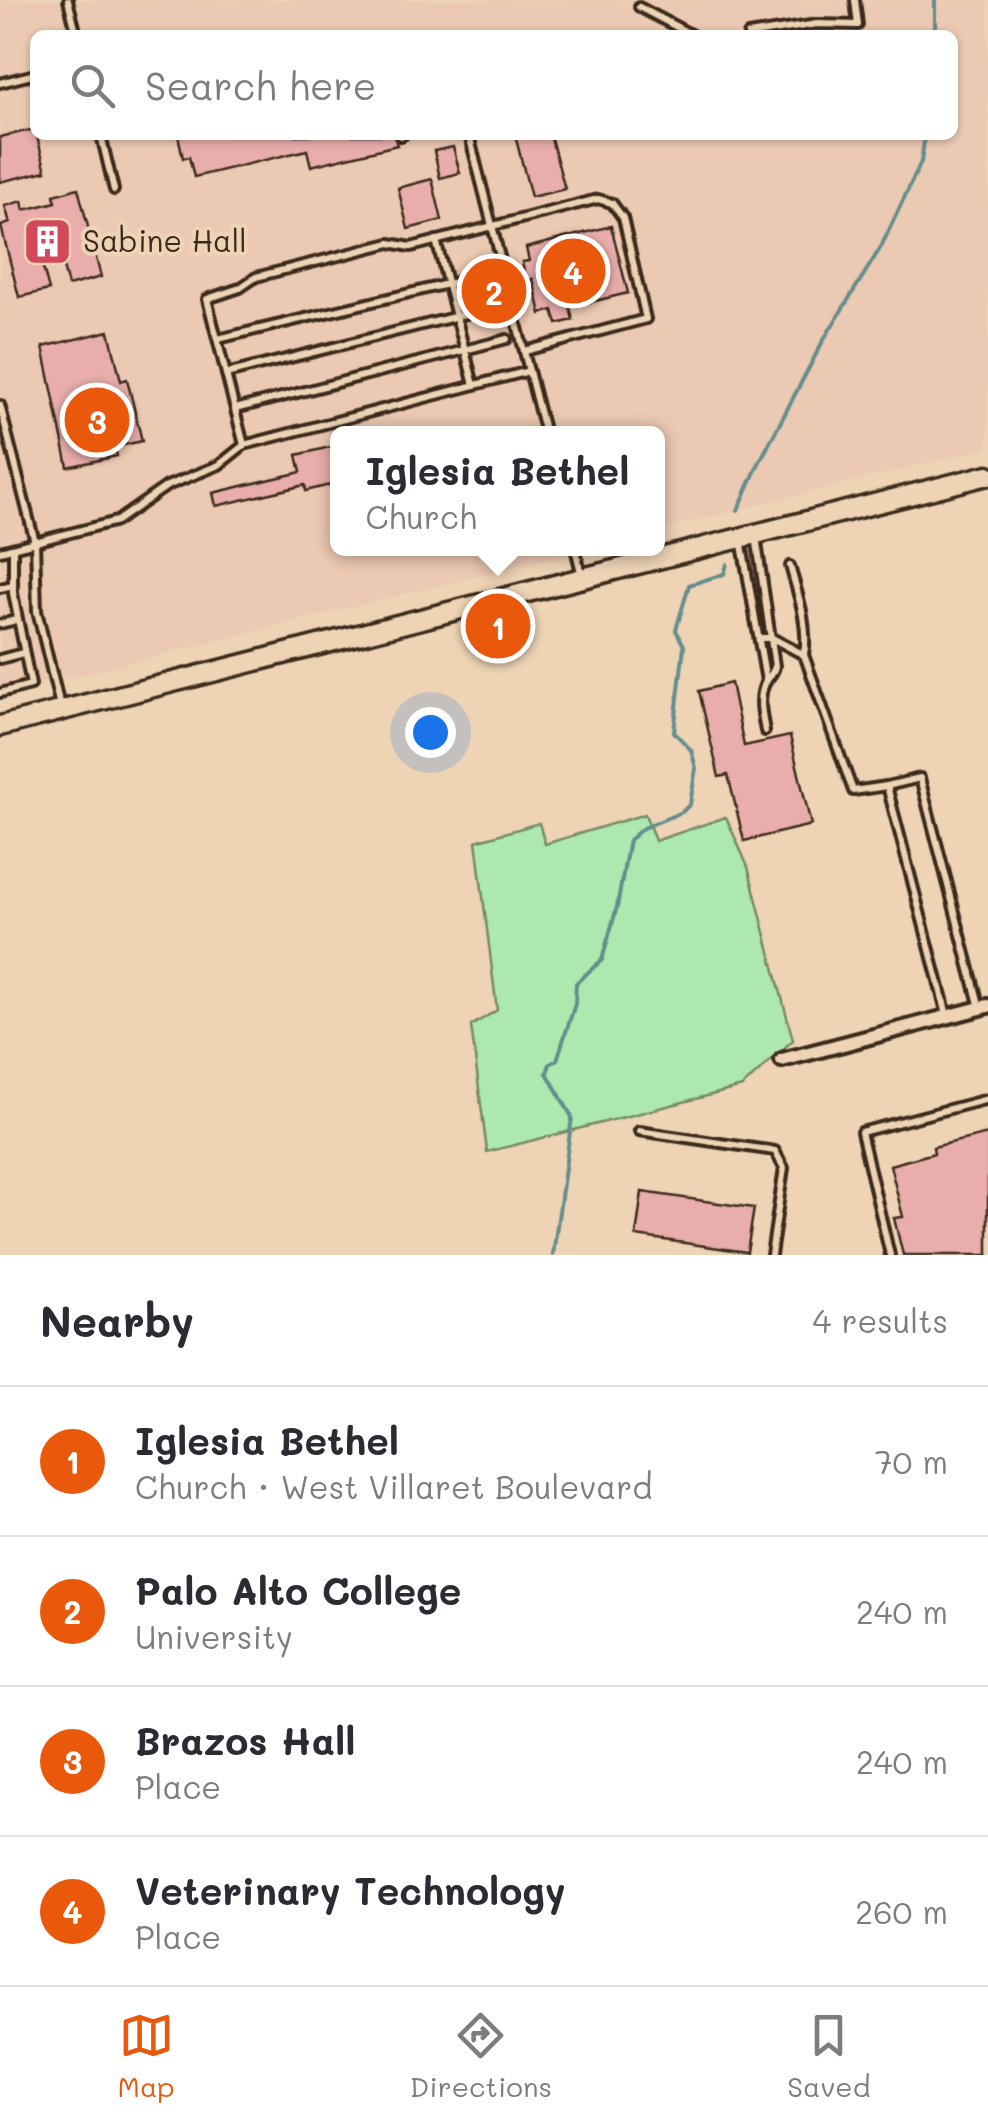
<!DOCTYPE html>
<html lang="en">
<head>
<meta charset="utf-8">
<style>
  body { margin:0; font-family:Mali,sans-serif; background:#f7f7f7; color:#2b2b33 }
  .you { position:absolute; left:430px; top:732px; width:35px; height:35px; margin:-25px; border:8px solid #fff; border-radius:50%; background:#1a73e8; box-shadow:0 0 0 15px #1a73e833 }
  .badge { display:grid; place-items:center; width:65px; height:65px; border-radius:50%; background:#ea580c; color:#fff; font-size:32px; font-weight:700 }
  .pin { position:absolute; translate:-50% -50%; border:5px solid #fff; box-shadow:0 2px 10px #0006 }
  .popup { position:absolute; left:330px; top:426px; width:335px; height:130px; box-sizing:border-box; display:grid; place-content:center; border-radius:15px; background:#fff; filter:drop-shadow(0 2px 8px #0005); font-size:32px; white-space:nowrap; color:#7c7c81 }
  .popup b { font-size:38px; color:#2b2b33 }
  .popup::after { content:''; position:absolute; left:50%; top:100%; margin-left:-20px; border:20px solid transparent; border-top-color:#fff }
  .list { margin:0; padding:0; list-style:none }
  h2 { display:flex; justify-content:space-between; align-items:center; height:130px; margin:0; padding:0 40px; font-size:42px }
  h2 small { font-size:32px; font-weight:400; color:#7c7c81 }
  .list li { display:grid; grid-template-columns:65px 1fr auto; gap:30px; align-items:center; box-sizing:border-box; height:150px; padding:0 40px; border-top:2px solid #e1e1e2 }
  .list b { display:block; font-size:38px; white-space:nowrap }
  .list p { margin:0; font-size:32px; white-space:nowrap; color:#7c7c81 }
  .list em { font-size:32px; font-style:normal; color:#7c7c81 }
  .icon { flex:none; width:55px; height:55px; fill:none; stroke:currentColor; stroke-width:2; stroke-linecap:round; stroke-linejoin:round }
  .map { position:relative; flex:none; width:988px; height:1255px; overflow:hidden }
  .search { position:absolute; background:#fff; box-shadow:0 2px 8px #0004; left:30px; right:30px; top:30px; height:110px; display:flex; align-items:center; gap:25px; box-sizing:border-box; padding:0 35px; border-radius:15px; color:#7c7c81; font-size:38px }
  .sheet { height:730px; background:#fff }
  nav { display:flex; justify-content:space-around; align-items:center; box-sizing:border-box; height:140px; border-top:2px solid #e1e1e2; background:#fff; font-size:28px; color:#7c7c81 }
  nav a { display:grid; justify-items:center; gap:5px }
  nav .on { color:#ea580c }
  .map>svg:first-child { display:block }
  .built { fill:#ecc9b2; fill-rule:evenodd }
  .green { fill:#ade8ae; stroke:#748966; stroke-width:2.5 }
  .lines { fill:none; stroke-linecap:round; stroke-linejoin:round }
  .stream { stroke:#648e8e; stroke-width:4 }
  .building { fill:#e9aeac; stroke:#3b2a1e; stroke-width:2.5 }
  .lane-casing { stroke:#3b2a1e; stroke-width:14 }
  .street-casing { stroke:#3b2a1e; stroke-width:20 }
  .secondary-casing { stroke:#3b2a1e; stroke-width:25 }
  .lane { stroke:#eed4b5; stroke-width:6 }
  .street { stroke:#eed4b5; stroke-width:12 }
  .secondary { stroke:#eed4b5; stroke-width:18 }
  .labels { text-anchor:middle; stroke-width:8; stroke-linejoin:round; paint-order:stroke }
  .poi-label { font-size:30px; fill:#3b2a1e; stroke:#eed4b5; text-anchor:start }
</style>
</head>
<body>
<div class="map">
<svg width="988" height="1255" viewBox="0 0 988 1255">
  <rect width="100%" height="100%" fill="#eed4b5"/>
  <filter id="ink" filterUnits="userSpaceOnUse"><feTurbulence type="fractalNoise" baseFrequency=".01" numOctaves="2"/><feDisplacementMap in="SourceGraphic" scale="20" xChannelSelector="R" yChannelSelector="G"/><feConvolveMatrix kernelMatrix="1 2 1 2 8 2 1 2 1" color-interpolation-filters="sRGB"/></filter>
  <g filter="url(#ink)">
    <path class="built" d="M0,0H988V448L658,530V434H338V548L585,549L0,695ZM35,35H953V135H35Z"/>
    <path class="green" d="M645,814L655,841L726,817L748,867L793,1040L742,1087L487,1152L471,1026L497,1010L476,841L539,823L545,844Z"/>
    <g class="lines">
      <g class="stream">
        <path d="M935,0V35"/>
        <path d="M738,510L758,465L824,339L881,247L921,162L925,135"/>
        <path d="M553,1255L572,1117L547,1073L550,1064L557,1060L575,1004L576,983L602,960L617,907L629,840L643,828L682,812L690,804L696,768L691,750L674,732L684,646L676,630L689,585L724,574L727,564"/>
      </g>
    </g>
    <g class="building">
      <path d="M35,129L46,171L0,182V137Z"/>
      <path d="M178,135H394L397,145L311,166L307,150L194,177L189,157L183,158Z"/>
      <path d="M515,135H550L565,189L531,197Z"/>
      <path d="M453,147L460,173L440,178L434,151Z"/>
      <path d="M432,179L442,220L408,229L398,188Z"/>
      <path d="M78,188L101,277L68,286L61,259L42,264L49,290L19,297L1,226L10,223L5,206L22,201L24,210L56,202L54,195Z"/>
      <path d="M611,226L628,293L570,307L573,320L557,324L553,310L541,314L533,279L526,280L522,262L529,261L526,248Z"/>
      <path d="M109,331L121,381L127,379L142,441L115,447L117,456L68,467L43,347Z"/>
      <path d="M338,445V483L306,491L305,485L216,506L213,493L301,472L297,455Z"/>
      <path d="M731,683L744,746L790,736L811,825L744,841L728,775L719,777L699,691Z"/>
      <path d="M988,1134V1255H903L894,1218L903,1217L890,1165L934,1153L933,1147Z"/>
      <path d="M642,1192L754,1208L747,1252L636,1236Z"/>
    </g>
    <g class="lines">
      <defs>
        <g id="lane">
          <path d="M68,0L77,35"/>
          <path d="M639,7L692,35"/>
          <path d="M748,35L817,24L858,25L855,0"/>
          <path d="M0,83L35,74"/>
          <path d="M101,135L114,190"/>
          <path d="M469,135L545,434"/>
          <path d="M401,136L403,135"/>
          <path d="M436,240L474,385"/>
          <path d="M218,339L489,274"/>
          <path d="M226,374L498,306"/>
          <path d="M0,405L35,542L37,611L60,706"/>
          <path d="M235,409L507,339"/>
          <path d="M244,445L207,299L240,288L256,277L390,243L411,247L598,199L612,203L623,218L646,319L525,351"/>
          <path d="M756,536L775,666C774,672 770,676 767,680C757,695 762,715 765,731"/>
          <path d="M741,539L766,681"/>
          <path d="M575,548L582,576"/>
          <path d="M0,551L117,521L167,486L219,465L244,445L529,371"/>
          <path d="M790,566C798,595 809,625 804,655"/>
          <path d="M0,588L13,585"/>
          <path d="M0,624L16,620"/>
          <path d="M760,638H772L804,655L853,791L887,786L947,1015"/>
          <path d="M0,659L23,653"/>
          <path d="M0,693L31,685L13,593V548"/>
          <path d="M887,786L920,778L980,1008"/>
          <path d="M639,1131L775,1151L784,1168L771,1255"/>
          <path d="M890,1255L861,1132L988,1099"/>
        </g>
        <path id="street" d="M782,1060L988,1006"/>
        <path id="secondary" d="M0,726L988,475"/>
      </defs>
      <use href="#lane" class="lane-casing"/>
      <use href="#street" class="street-casing"/>
      <use href="#secondary" class="secondary-casing"/>
      <use href="#lane" class="lane"/>
      <use href="#street" class="street"/>
      <use href="#secondary" class="secondary"/>
    </g>
  </g>
  <defs>
    <symbol id="building-square" viewBox="-11 -11 22 22"><rect x="-9" y="-9" width="18" height="18" rx="4" fill="#d1495b" stroke="#eed4b5"/><path d="M-4-6H4V6H1V3H-1V6H-4ZM-2.5-4.3h1.7v1.8h-1.7ZM.8-4.3h1.7v1.8H.8ZM-2.5-1h1.7V.8h-1.7ZM.8-1h1.7V.8H.8Z" fill="#fff"/></symbol>
  </defs>
  <g fill-rule="evenodd">
    <use href="#building-square" x="20" y="214" width="55" height="55"/>
  </g>
  <g class="labels">
    <g class="poi-label">
      <text x="83" y="252">Sabine Hall</text>
    </g>
  </g>
</svg>
<div class="you"></div>
<div class="pin badge" style="left:498px;top:626px">1</div>
<div class="popup"><b>Iglesia Bethel</b>Church</div>
<div class="pin badge" style="left:494px;top:291px">2</div>
<div class="pin badge" style="left:97px;top:420px">3</div>
<div class="pin badge" style="left:573px;top:271px">4</div>
<div class="search"><svg class="icon" aria-label="search" viewBox="0 0 24 24"><circle cx="10" cy="10" r="6"/><path d="M15 15l6 6"/></svg>Search here</div>
</div>
<section class="sheet">
<h2>Nearby<small>4 results</small></h2>
<ul class="list">
<li><span class="badge">1</span><div><b>Iglesia Bethel</b><p>Church · West Villaret Boulevard</p></div><em>70 m</em></li>
<li><span class="badge">2</span><div><b>Palo Alto College</b><p>University</p></div><em>240 m</em></li>
<li><span class="badge">3</span><div><b>Brazos Hall</b><p>Place</p></div><em>240 m</em></li>
<li><span class="badge">4</span><div><b>Veterinary Technology</b><p>Place</p></div><em>260 m</em></li>
</ul>
</section>
<nav>
<a class="on"><svg class="icon" aria-label="map" viewBox="0 0 24 24"><path d="M3 6l6-2 6 2 6-2v14l-6 2-6-2-6 2zM9 4v14M15 6v14"/></svg>Map</a>
<a><svg class="icon" aria-label="directions" viewBox="0 0 24 24"><path d="M12 3l9 9-9 9-9-9zM9 14v-3h6M13 9l2 2-2 2"/></svg>Directions</a>
<a><svg class="icon" aria-label="saved" viewBox="0 0 24 24"><path d="M7 4h10v16l-5-4-5 4z"/></svg>Saved</a>
</nav>
</body>
</html>
